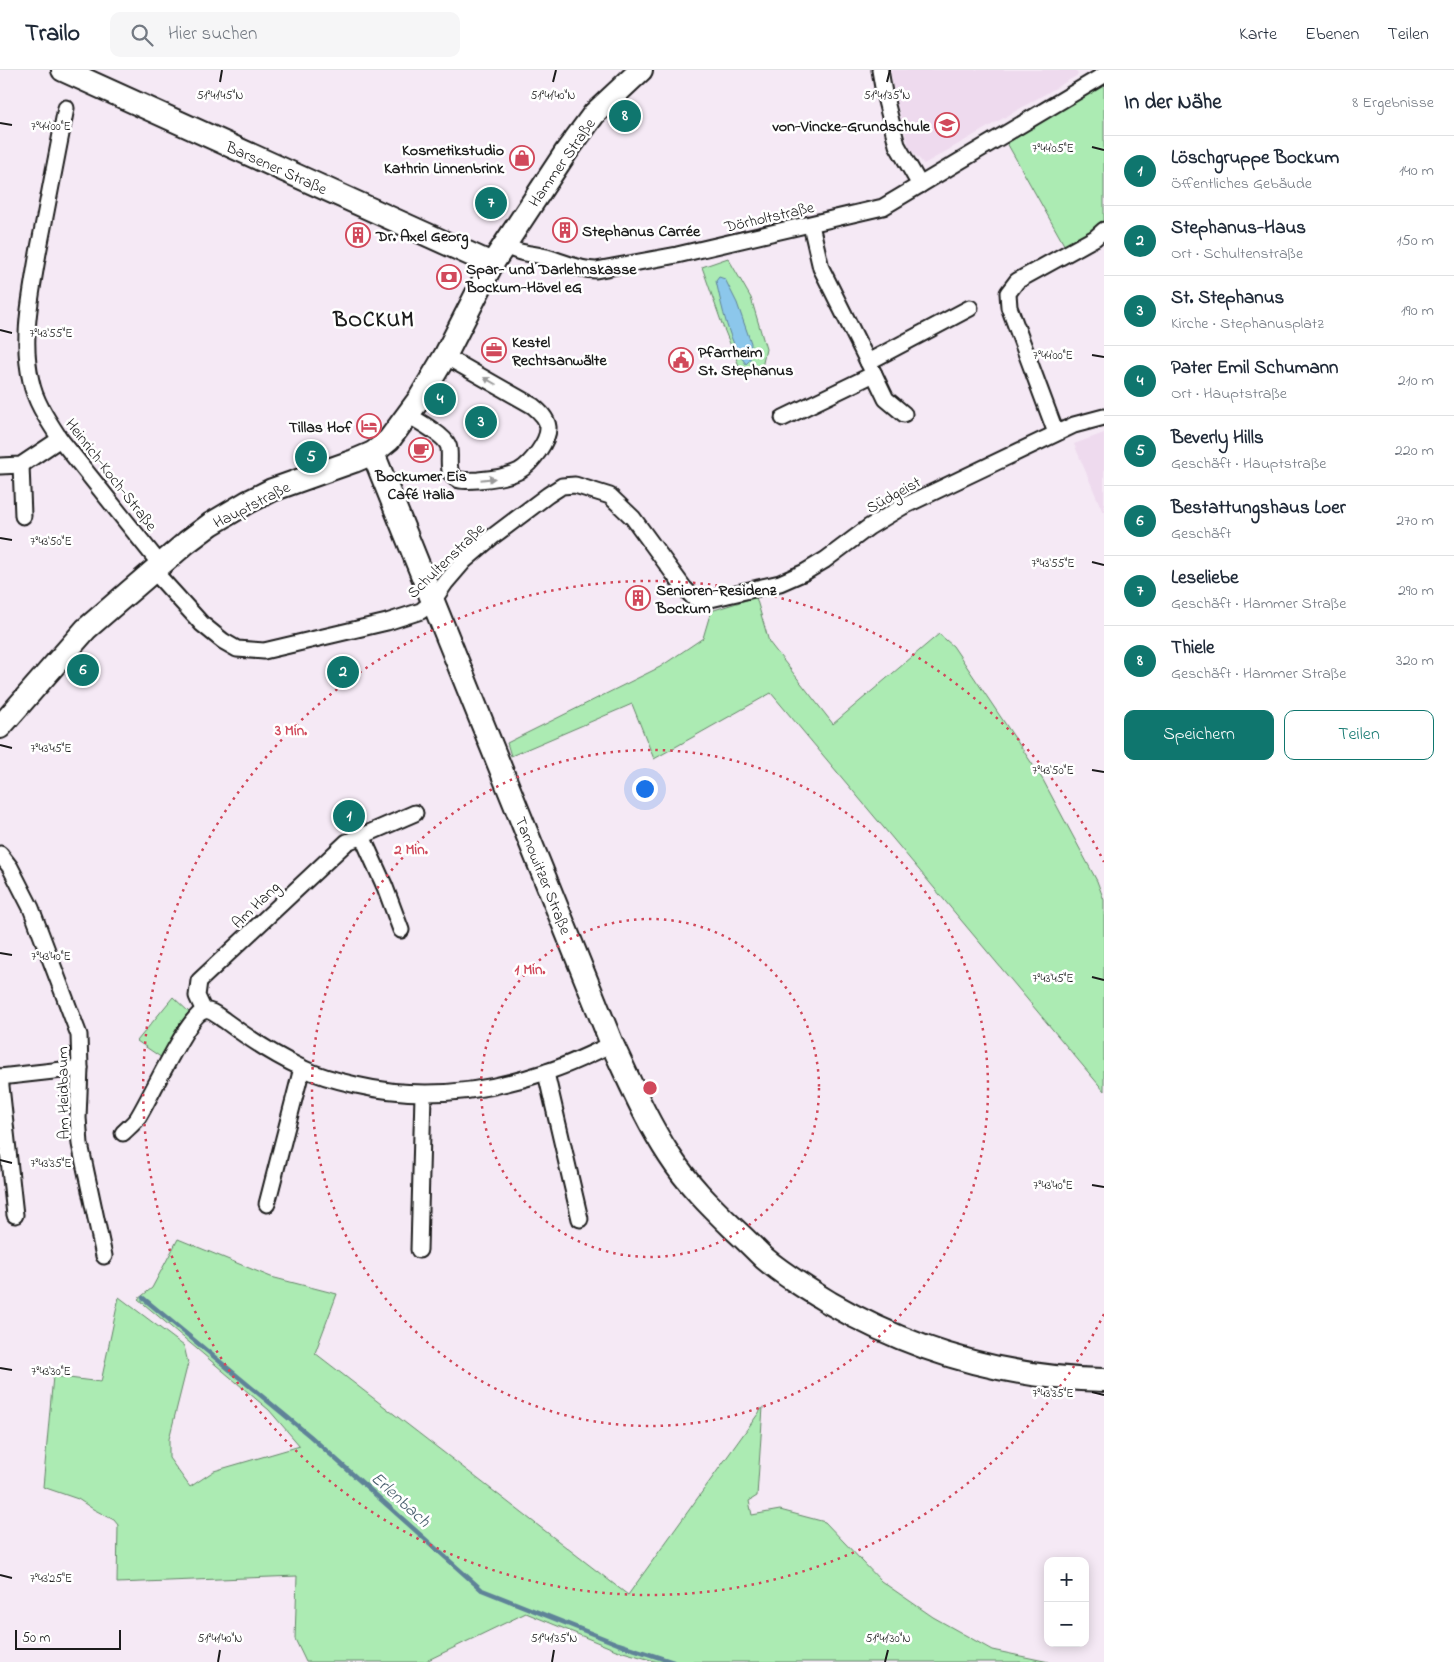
<!DOCTYPE html>
<html lang="de">
<head>
<meta charset="utf-8">
<style>
  body { margin:0; font-family:"Indie Flower",sans-serif; background:#f6f6f7; color:#1f2937 }
  .controls { position:absolute; right:15px; bottom:15px; display:grid; overflow:hidden; border-radius:10px; box-shadow:0 2px 12px #0003 }
  .controls button { width:45px; height:45px; display:grid; place-items:center; padding:0; border:0; border-bottom:1px solid #e0e1e3; background:#fff; color:#1f2937; font:25px sans-serif }
  .scale { position:absolute; left:15px; bottom:12px; width:106px; box-sizing:border-box; padding-left:5px; border:2px solid #1c1c1c; border-top:0; font-size:14px; line-height:18px; white-space:nowrap; color:#1c1c1c; -webkit-text-stroke:4px #fff; paint-order:stroke }
  .you { position:absolute; left:644px; top:718px; width:18px; height:18px; margin:-12px; border:4px solid #fff; border-radius:50%; background:#1a73e8; box-shadow:0 0 0 8px #1a73e833 }
  .badge { display:grid; place-items:center; width:32px; height:32px; border-radius:50%; background:#0f766e; color:#fff; font-size:16px; font-weight:700 }
  .pin { position:absolute; translate:-50% -50%; border:2px solid #fff; box-shadow:0 1px 5px #0006 }
  .list { margin:0; padding:0; list-style:none }
  h2 { display:flex; justify-content:space-between; align-items:center; height:65px; margin:0; padding:0 20px; font-size:21px }
  h2 small { font-size:16px; font-weight:400; color:#747a83 }
  .list li { display:grid; grid-template-columns:32px 1fr auto; gap:15px; align-items:center; box-sizing:border-box; height:70px; padding:0 20px; border-top:1px solid #e0e1e3 }
  .list b { display:block; font-size:19px; white-space:nowrap }
  .list p { margin:0; font-size:16px; white-space:nowrap; color:#747a83 }
  .list em { font-size:16px; font-style:normal; color:#747a83 }
  .actions { display:flex; gap:10px; padding:15px 20px }
  .actions a { flex:1; padding:11px 0; border:1px solid #0f766e; border-radius:10px; text-align:center; font-size:18px; color:#0f766e }
  .actions .main { background:#0f766e; color:#fff }
  .icon { flex:none; width:28px; height:28px; fill:none; stroke:currentColor; stroke-width:2; stroke-linecap:round; stroke-linejoin:round }
  .map { position:relative; flex:none; width:1104px; height:1592px; overflow:hidden }
  header { display:flex; align-items:center; gap:30px; box-sizing:border-box; height:70px; padding:0 25px; background:#fff; border-bottom:1px solid #e0e1e3 }
  header strong { font-size:24px }
  nav { display:flex; gap:28px; margin-inline-start:auto; font-size:18px }
  .search { width:350px; height:45px; background:#f6f6f7; display:flex; align-items:center; gap:12px; box-sizing:border-box; padding:0 18px; border-radius:10px; color:#747a83; font-size:19px }
  main { display:flex }
  aside { flex:1; background:#fff }
  .map>svg:first-child { display:block }
  .built { fill:#eedaee }
  .green { fill:#acebb3; stroke:#648468 }
  .water { fill:#8cc7eb; stroke:#5f8398 }
  .lines { fill:none; stroke-linecap:round; stroke-linejoin:round }
  .stream { stroke:#5f8398; stroke-width:4.5 }
  .street-casing { stroke:#1c1c1c; stroke-width:19 }
  .secondary-casing { stroke:#1c1c1c; stroke-width:26 }
  .street { stroke:#fff; stroke-width:15 }
  .secondary { stroke:#fff; stroke-width:22 }
  .oneway { fill:#999 }
  .ticks { fill:none; stroke:#1c1c1c; stroke-width:2 }
  .ring { fill:none; stroke:#d1495b; stroke-width:2.5; stroke-dasharray:2.5 5 }
  .labels { text-anchor:middle; stroke-width:5; stroke-linejoin:round; paint-order:stroke }
  .poi-label { font-size:16px; font-weight:bold; fill:#1c1c1c; stroke:#fff; text-anchor:start }
  .street-label { font-size:16px; fill:#1c1c1c; stroke:#fff }
  .water-label { font-size:18px; font-style:italic; fill:#49606f; stroke:#fff }
  .district-label { font-size:21px; font-weight:bold; letter-spacing:1px; fill:#1c1c1c; stroke:#fff }
  .ticks-label { font-size:12px; text-anchor:middle; fill:#1c1c1c; stroke:#fff; stroke-width:5; stroke-linejoin:round; paint-order:stroke }
  .centre { fill:#d1495b; stroke:#fff; stroke-width:2.5 }
  .ring-label { font-size:15px; text-anchor:middle; font-weight:bold; fill:#d1495b; stroke:#fff; stroke-width:5; stroke-linejoin:round; paint-order:stroke }
</style>
</head>
<body>
<header>
<strong>Trailo</strong>
<div class="search"><svg class="icon" aria-label="search" viewBox="0 0 24 24"><circle cx="10" cy="10" r="6"/><path d="M15 15l6 6"/></svg>Hier suchen</div>
<nav><a>Karte</a><a>Ebenen</a><a>Teilen</a></nav>
</header>
<main>
<div class="map">
<svg width="1104" height="1592" viewBox="0 0 1104 1592">
  <rect width="100%" height="100%" fill="#f5e9f5"/>
  <filter id="ink" filterUnits="userSpaceOnUse"><feTurbulence type="fractalNoise" baseFrequency=".02" numOctaves="2"/><feDisplacementMap in="SourceGraphic" scale="10" xChannelSelector="R" yChannelSelector="G"/><feConvolveMatrix kernelMatrix="1 2 1 2 8 2 1 2 1" color-interpolation-filters="sRGB"/></filter>
  <g filter="url(#ink)">
    <g class="built">
      <path d="M890,0H1076L1078,5L924,94L910,79L896,30Z"/>
      <path d="M1104,363V445L1074,374Z"/>
    </g>
    <g class="green">
      <path d="M1104,14V152L1093,159L1088,167L1067,180L1007,73Z"/>
      <path d="M728,188L751,228L766,279L761,302L742,303L722,254L702,197Z"/>
      <path d="M756,527L769,572L833,654L939,564L953,576L1043,710L1097,811L1104,830V1021L771,623L654,689L632,634L511,686L507,673L660,597L703,568L711,541Z"/>
      <path d="M173,927L190,943L165,990L137,971Z"/>
      <path d="M178,1169L271,1207L337,1224L315,1283L628,1525L763,1337L757,1426L749,1431L752,1445L780,1440L825,1452L881,1511L933,1547L992,1580L1049,1592H658L616,1580L526,1543L424,1592H306L295,1569L297,1506L117,1513L118,1455L114,1450L93,1439L78,1429L43,1417L53,1306L101,1312L119,1227L184,1276L188,1293L169,1369V1388L190,1417L214,1401L300,1376L269,1340L138,1229L152,1218Z"/>
    </g>
    <path class="water" d="M719,207L725,209L737,233L751,273L750,290L746,294C729,274 722,237 716,211Z"/>
    <g class="lines">
      <path class="stream" d="M143,1228L310,1366L482,1520L618,1574L673,1592"/>
      <defs>
        <g id="street">
          <path d="M880,0L884,23L897,75L920,115"/>
          <path d="M66,38C57,87 47,135 38,183C31,225 21,270 31,311C35,332 49,352 60,369L160,494"/>
          <path d="M811,155L821,198L874,304L886,329L904,344"/>
          <path d="M505,175C522,186 532,182 550,188C566,193 579,200 596,200L677,185L883,137L1104,5"/>
          <path d="M868,292L970,238"/>
          <path d="M408,345C418,351 444,365 448,375C452,384 445,401 455,408C461,412 471,410 478,410C492,409 507,407 519,401C531,394 549,371 548,357C547,348 539,341 533,336L445,286"/>
          <path d="M783,348L874,304"/>
          <path d="M1056,363L1009,237L1008,223L1017,211L1095,168L1104,160"/>
          <path d="M21,395L23,446"/>
          <path d="M0,396L21,395L60,369"/>
          <path d="M153,500L202,554L223,571L237,579L264,581L387,552L421,541L433,531L446,512L464,491L492,467L548,425L562,416L575,415L610,426L633,448L684,518L693,527L702,531L780,513L805,502L825,490L869,457L902,437L1074,355L1104,347"/>
          <path d="M362,766L415,743"/>
          <path d="M0,784L10,797L31,838L79,965L80,998L78,1048L80,1074L104,1186"/>
          <path d="M204,941L197,926L199,911L347,772L362,766L385,817L401,860"/>
          <path d="M546,1003L580,1149"/>
          <path d="M0,1007L15,1145"/>
          <path d="M0,1007L80,998"/>
          <path d="M123,1063C128,1058 133,1054 137,1049C149,1031 188,945 204,941C211,939 219,947 224,950C248,968 274,985 302,998C319,1006 338,1011 356,1015C420,1030 484,1023 546,1002C569,995 591,984 612,974"/>
          <path d="M267,1134L302,998"/>
          <path d="M419,1180L423,1024"/>
        </g>
        <g id="secondary">
          <path d="M63,0L492,194"/>
          <path d="M373,383L612,974C630,1012 646,1050 669,1085C687,1113 710,1136 734,1159C744,1168 754,1178 764,1188C784,1205 807,1219 830,1233C915,1282 1006,1308 1104,1310"/>
          <path d="M0,657L86,559L187,472L211,454L248,432L272,420L354,391L373,383L389,370L420,328L445,286L492,194L566,82L594,44L641,0"/>
        </g>
      </defs>
      <use href="#street" class="street-casing"/>
      <use href="#secondary" class="secondary-casing"/>
      <use href="#street" class="street"/>
      <use href="#secondary" class="secondary"/>
    </g>
    <defs><path id="oneway-solid" d="M-6-.8H1V-3.2L6.5 0L1 3.2V.8H-6Z" transform="scale(1.25)"/></defs>
    <g class="oneway">
      <use href="#oneway-solid" transform="translate(490 311) rotate(-150)"/>
      <use href="#oneway-solid" transform="translate(488 409) rotate(-6)"/>
    </g>
  </g>
  <path class="ticks" d="M220,12L222,0M553,12L556,0M887,12L890,0M0,53L12,55M1092,77L1104,80M0,260L12,263M1092,285L1104,287M0,468L12,470M1092,492L1104,495M0,675L12,678M1092,700L1104,702M0,883L12,885M1092,907L1104,910M0,1090L12,1093M1092,1115L1104,1117M0,1298L12,1300M1092,1322L1104,1325M0,1505L12,1508M218,1592L220,1580M552,1592L554,1580M885,1592L888,1580"/>
  <g class="ring">
    <circle cx="650" cy="1018" r="169"/>
    <circle cx="650" cy="1018" r="338"/>
    <path d="M1104 1244A507 507 0 1 1 1104 792"/>
  </g>
  <defs>
    <symbol id="school-ring" viewBox="-11 -11 22 22"><circle r="9.5" fill="#fff" stroke="#d1495b" stroke-width="1.5"/><path d="M0-5L7-2L0 1L-7-2ZM-4 1L0 2.5L4 1V4Q0 6-4 4Z" fill="#d1495b"/></symbol>
    <symbol id="shop-ring" viewBox="-11 -11 22 22"><circle r="9.5" fill="#fff" stroke="#d1495b" stroke-width="1.5"/><path d="M-5-2.5h2.3a2.7 3.5 0 0 1 5.4 0H5L5.5 6h-11ZM-1.5-2.5h3a1.5 2.3 0 0 0-3 0Z" fill="#d1495b"/></symbol>
    <symbol id="building-ring" viewBox="-11 -11 22 22"><circle r="9.5" fill="#fff" stroke="#d1495b" stroke-width="1.5"/><path d="M-4-6H4V6H1V3H-1V6H-4ZM-2.5-4.3h1.7v1.8h-1.7ZM.8-4.3h1.7v1.8H.8ZM-2.5-1h1.7V.8h-1.7ZM.8-1h1.7V.8H.8Z" fill="#d1495b"/></symbol>
    <symbol id="bank-ring" viewBox="-11 -11 22 22"><circle r="9.5" fill="#fff" stroke="#d1495b" stroke-width="1.5"/><path d="M-6-4H6V4H-6ZM0-2.3a2.3 2.3 0 1 0 0 4.6a2.3 2.3 0 1 0 0-4.6Z" fill="#d1495b"/></symbol>
    <symbol id="office-ring" viewBox="-11 -11 22 22"><circle r="9.5" fill="#fff" stroke="#d1495b" stroke-width="1.5"/><path d="M-6-3h4V-5.5h4V-3h4V5H-6ZM-1-4.5V-3h2v-1.5ZM-6 0V1H6V0Z" fill="#d1495b"/></symbol>
    <symbol id="civic-ring" viewBox="-11 -11 22 22"><circle r="9.5" fill="#fff" stroke="#d1495b" stroke-width="1.5"/><path d="M-.6-6.5H3V-4.5H.6V-3L4-1V1h2V6H-6V1h2V-1L-.6-3ZM-1.2 2.5V6h2.4V2.5Z" fill="#d1495b"/></symbol>
    <symbol id="hotel-ring" viewBox="-11 -11 22 22"><circle r="9.5" fill="#fff" stroke="#d1495b" stroke-width="1.5"/><path d="M-6-4.5h1.5V1H6V5H4.5V3h-9V5H-6ZM-4 0a1.8 1.8 0 1 1 3.6 0ZM.5 0V-2.5h3Q6-2.5 6 0Z" fill="#d1495b"/></symbol>
    <symbol id="cafe-ring" viewBox="-11 -11 22 22"><circle r="9.5" fill="#fff" stroke="#d1495b" stroke-width="1.5"/><path d="M-5.5-4.5H6V0H3Q3 3.5 0 3.5H-2.5Q-5.5 3.5-5.5 0ZM3-3.2v2h1.7v-2ZM-6 4.5H4V6H-6Z" fill="#d1495b"/></symbol>
  </defs>
  <g fill-rule="evenodd">
    <use href="#school-ring" x="933" y="41" width="28" height="28"/>
    <use href="#shop-ring" x="508" y="74" width="28" height="28"/>
    <use href="#building-ring" x="551" y="146" width="28" height="28"/>
    <use href="#building-ring" x="344" y="151" width="28" height="28"/>
    <use href="#bank-ring" x="435" y="193" width="28" height="28"/>
    <use href="#office-ring" x="480" y="266" width="28" height="28"/>
    <use href="#civic-ring" x="667" y="276" width="28" height="28"/>
    <use href="#hotel-ring" x="355" y="342" width="28" height="28"/>
    <use href="#cafe-ring" x="407" y="366" width="28" height="28"/>
    <use href="#building-ring" x="624" y="514" width="28" height="28"/>
  </g>
  <g class="labels">
    <g class="poi-label">
      <text x="930" y="61" text-anchor="end">von-Vincke-Grundschule</text>
      <text x="504" y="85" text-anchor="end">Kosmetikstudio<tspan x="504" dy="18">Kathrin Linnenbrink</tspan></text>
      <text x="582" y="166">Stephanus Carrée</text>
      <text x="376" y="171">Dr. Axel Georg</text>
      <text x="466" y="204">Spar- und Darlehnskasse<tspan x="466" dy="18">Bockum-Hövel eG</tspan></text>
      <text x="512" y="277">Kestel<tspan x="512" dy="18">Rechtsanwälte</tspan></text>
      <text x="698" y="287">Pfarrheim<tspan x="698" dy="18">St. Stephanus</tspan></text>
      <text x="352" y="362" text-anchor="end">Tillas Hof</text>
      <text x="421" y="411" text-anchor="middle">Bockumer Eis<tspan x="421" dy="18">Café Italia</tspan></text>
      <text x="656" y="525">Senioren-Residenz<tspan x="656" dy="18">Bockum</tspan></text>
    </g>
    <g class="street-label">
      <text transform="translate(561 92) rotate(-55)" y="6">Hammer Straße</text>
      <text transform="translate(277 97) rotate(24)" y="6">Barsener Straße</text>
      <text transform="translate(769 146) rotate(-13)" y="6">Dörholtstraße</text>
      <text transform="translate(112 404) rotate(52)" y="6">Heinrich-Koch-Straße</text>
      <text transform="translate(893 424) rotate(-29)" y="6">Südgeist</text>
      <text transform="translate(251 434) rotate(-27)" y="6">Hauptstraße</text>
      <text transform="translate(445 490) rotate(-44)" y="6">Schultenstraße</text>
      <text transform="translate(544 805) rotate(68)" y="6">Tarnowitzer Straße</text>
      <text transform="translate(255 834) rotate(-44)" y="6">Am Hang</text>
      <text transform="translate(62 1023) rotate(-91)" y="6">Am Heidbaum</text>
    </g>
    <g class="water-label">
      <text transform="translate(401 1429) rotate(42)" y="6">Erlenbach</text>
    </g>
    <g class="district-label">
      <text x="374" y="256">BOCKUM</text>
    </g>
  </g>
  <g class="ticks-label">
    <text x="220" y="29">51°41'45"N</text>
    <text x="553" y="29">51°41'40"N</text>
    <text x="887" y="29">51°41'35"N</text>
    <text x="51" y="60">7°44'00"E</text>
    <text x="1053" y="82">7°44'05"E</text>
    <text x="51" y="267">7°43'55"E</text>
    <text x="1053" y="289">7°44'00"E</text>
    <text x="51" y="475">7°43'50"E</text>
    <text x="1053" y="497">7°43'55"E</text>
    <text x="51" y="682">7°43'45"E</text>
    <text x="1053" y="704">7°43'50"E</text>
    <text x="51" y="890">7°43'40"E</text>
    <text x="1053" y="912">7°43'45"E</text>
    <text x="51" y="1097">7°43'35"E</text>
    <text x="1053" y="1119">7°43'40"E</text>
    <text x="51" y="1305">7°43'30"E</text>
    <text x="1053" y="1327">7°43'35"E</text>
    <text x="51" y="1512">7°43'25"E</text>
    <text x="220" y="1572">51°41'40"N</text>
    <text x="554" y="1572">51°41'35"N</text>
    <text x="888" y="1572">51°41'30"N</text>
  </g>
  <circle cx="650" cy="1018" r="8" class="centre"/>
  <g class="ring-label">
    <text x="291" y="665">3 Min.</text>
    <text x="411" y="784">2 Min.</text>
    <text x="530" y="904">1 Min.</text>
  </g>
</svg>
<div class="controls">
<button>+</button>
<button>−</button>
</div>
<div class="scale">50 m</div>
<div class="you"></div>
<div class="pin badge" style="left:349px;top:746px">1</div>
<div class="pin badge" style="left:343px;top:602px">2</div>
<div class="pin badge" style="left:481px;top:352px">3</div>
<div class="pin badge" style="left:440px;top:329px">4</div>
<div class="pin badge" style="left:311px;top:387px">5</div>
<div class="pin badge" style="left:83px;top:600px">6</div>
<div class="pin badge" style="left:491px;top:133px">7</div>
<div class="pin badge" style="left:625px;top:46px">8</div>
</div>
<aside>
<h2>In der Nähe<small>8 Ergebnisse</small></h2>
<ul class="list">
<li><span class="badge">1</span><div><b>Löschgruppe Bockum</b><p>Öffentliches Gebäude</p></div><em>140 m</em></li>
<li><span class="badge">2</span><div><b>Stephanus-Haus</b><p>Ort · Schultenstraße</p></div><em>150 m</em></li>
<li><span class="badge">3</span><div><b>St. Stephanus</b><p>Kirche · Stephanusplatz</p></div><em>190 m</em></li>
<li><span class="badge">4</span><div><b>Pater Emil Schumann</b><p>Ort · Hauptstraße</p></div><em>210 m</em></li>
<li><span class="badge">5</span><div><b>Beverly Hills</b><p>Geschäft · Hauptstraße</p></div><em>220 m</em></li>
<li><span class="badge">6</span><div><b>Bestattungshaus Loer</b><p>Geschäft</p></div><em>270 m</em></li>
<li><span class="badge">7</span><div><b>Leseliebe</b><p>Geschäft · Hammer Straße</p></div><em>290 m</em></li>
<li><span class="badge">8</span><div><b>Thiele</b><p>Geschäft · Hammer Straße</p></div><em>320 m</em></li>
</ul>
<div class="actions"><a class="main">Speichern</a><a>Teilen</a></div>
</aside>
</main>
</body>
</html>
